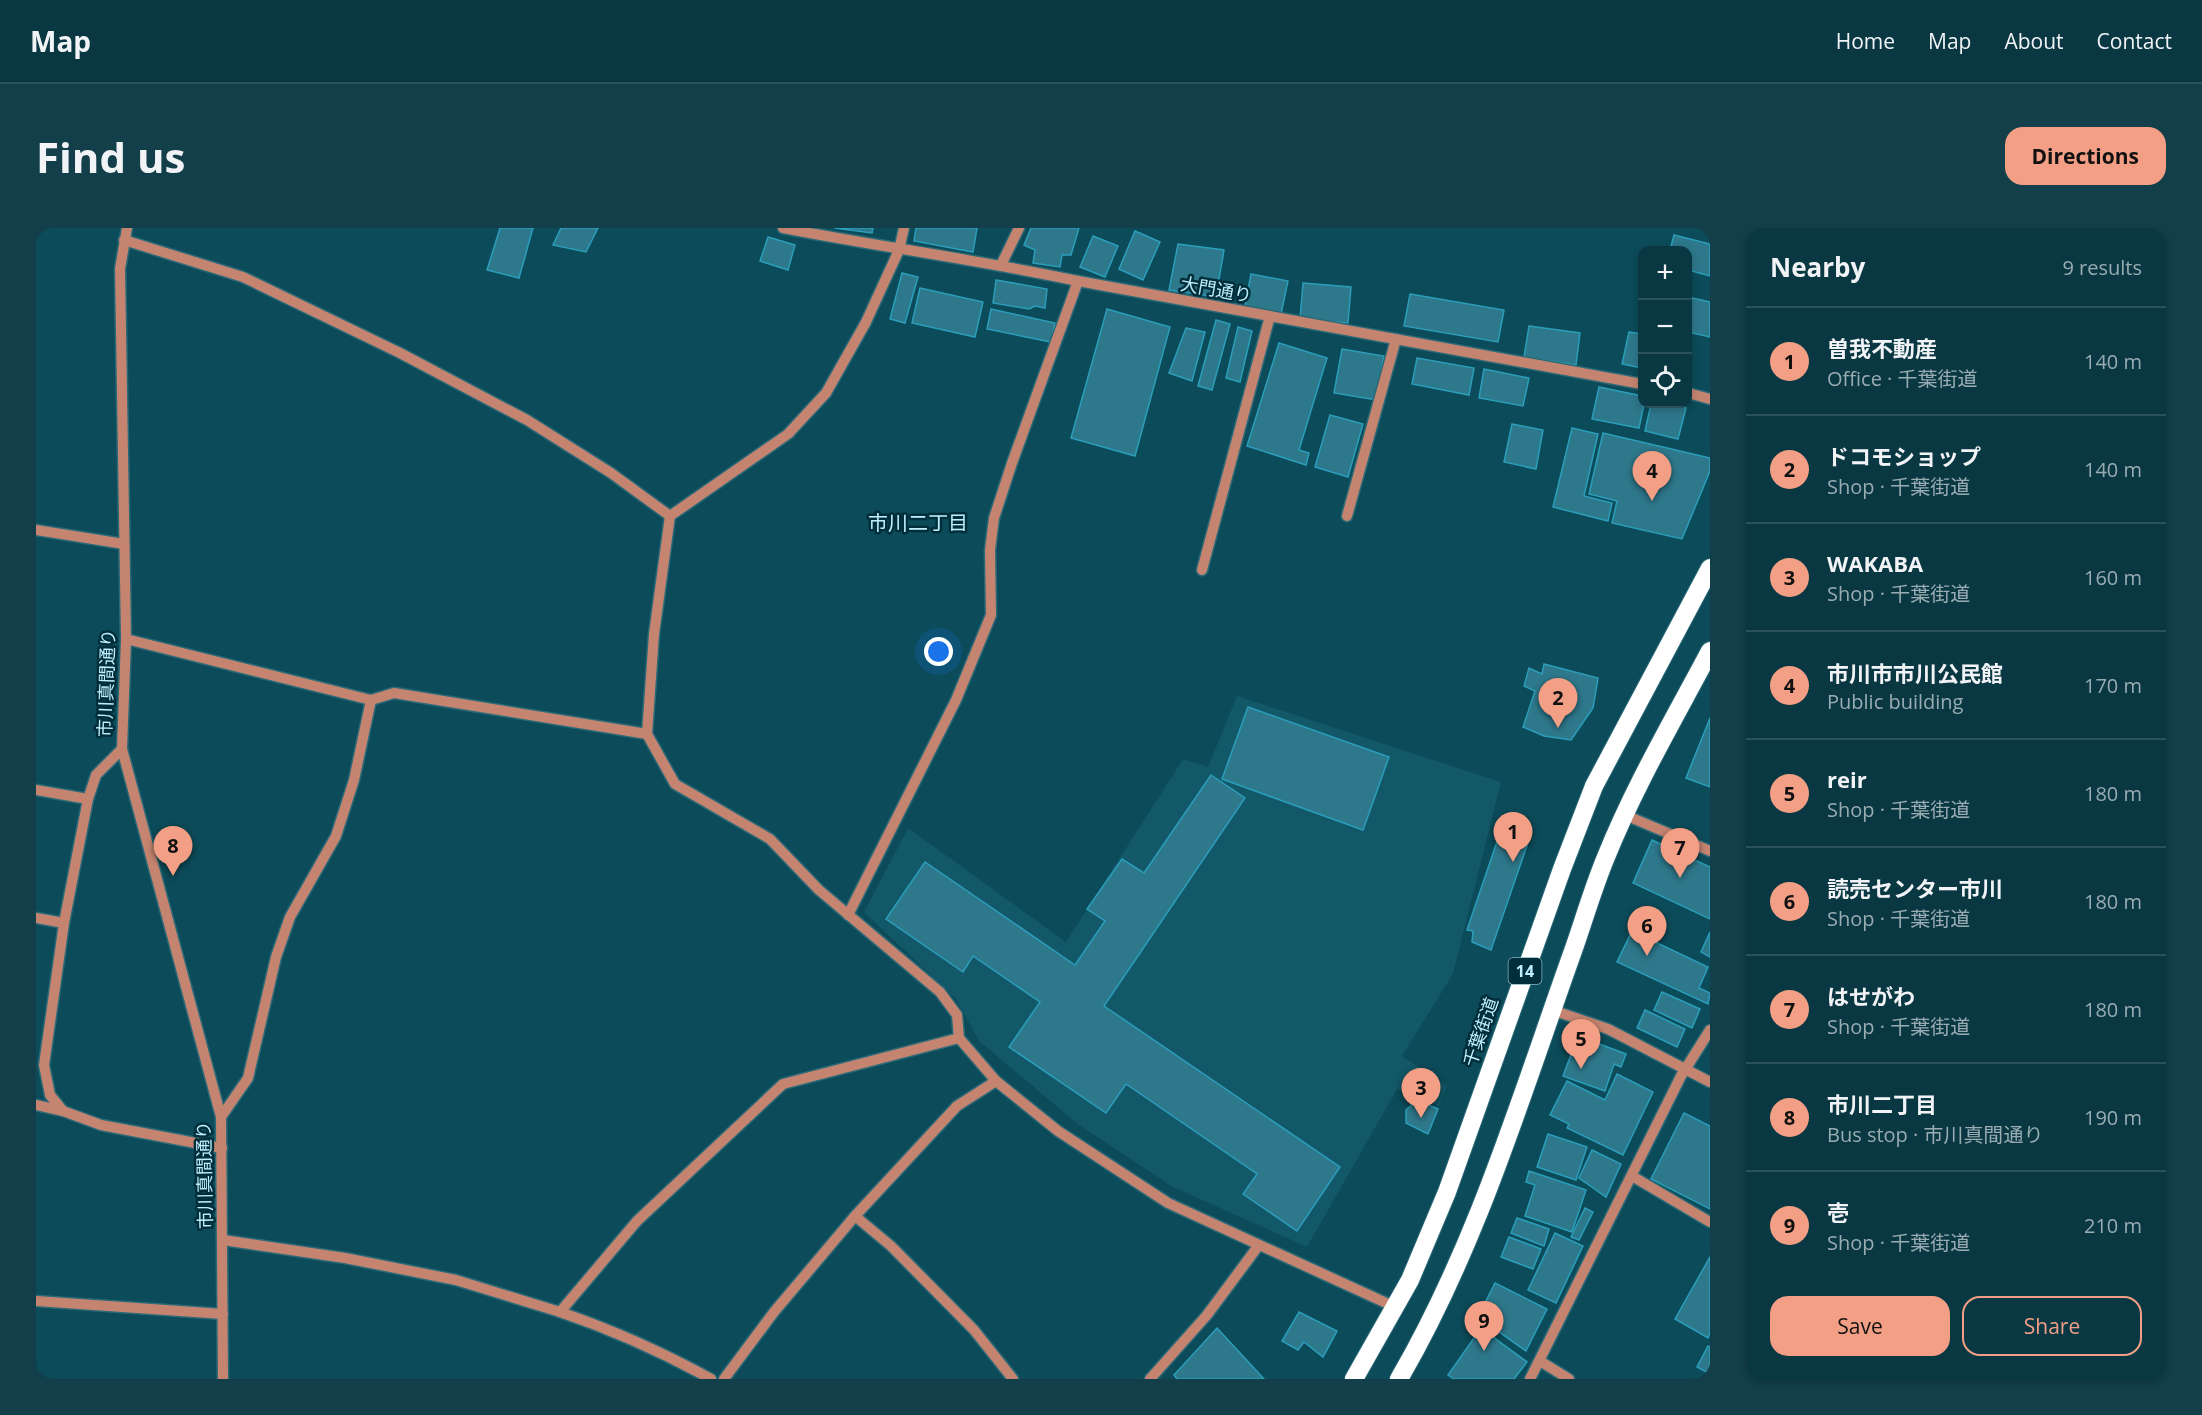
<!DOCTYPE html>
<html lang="en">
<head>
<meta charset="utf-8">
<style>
  body { margin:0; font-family:"Open Sans","Noto Sans JP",sans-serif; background:#123f4a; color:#f1f3f6 }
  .controls { position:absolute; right:18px; top:18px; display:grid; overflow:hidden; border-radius:12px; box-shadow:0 3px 9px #0003 }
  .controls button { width:54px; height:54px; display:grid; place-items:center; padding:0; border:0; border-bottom:2px solid #29525c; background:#093843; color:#f1f3f6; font:30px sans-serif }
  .you { position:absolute; left:903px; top:424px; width:21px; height:21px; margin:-15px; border:4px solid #fff; border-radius:50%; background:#1a73e8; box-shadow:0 0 0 9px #1a73e833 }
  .badge { display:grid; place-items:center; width:39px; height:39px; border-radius:50%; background:#f39f85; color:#111; font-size:20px; font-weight:700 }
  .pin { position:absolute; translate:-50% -50px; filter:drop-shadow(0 2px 3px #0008) }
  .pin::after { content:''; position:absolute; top:32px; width:21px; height:18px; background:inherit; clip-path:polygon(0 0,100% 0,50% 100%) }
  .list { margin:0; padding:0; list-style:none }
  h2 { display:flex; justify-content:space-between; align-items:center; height:78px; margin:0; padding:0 24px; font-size:26px }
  h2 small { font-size:20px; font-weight:400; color:#99acb2 }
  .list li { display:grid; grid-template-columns:39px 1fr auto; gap:18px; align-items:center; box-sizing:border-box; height:108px; padding:0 24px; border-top:2px solid #29525c }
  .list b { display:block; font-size:22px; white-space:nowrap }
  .list p { margin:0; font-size:20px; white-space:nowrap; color:#99acb2 }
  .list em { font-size:20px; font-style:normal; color:#99acb2 }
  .actions { display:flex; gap:12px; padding:18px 24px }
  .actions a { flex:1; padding:14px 0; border:2px solid #f39f85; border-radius:18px; text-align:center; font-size:21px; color:#f39f85 }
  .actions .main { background:#f39f85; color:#111 }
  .icon { flex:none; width:33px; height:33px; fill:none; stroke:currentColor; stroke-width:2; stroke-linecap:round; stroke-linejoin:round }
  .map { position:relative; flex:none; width:1674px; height:1151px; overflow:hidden; border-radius:18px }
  header { display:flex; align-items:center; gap:36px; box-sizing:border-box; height:84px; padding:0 30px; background:#093843; border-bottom:2px solid #29525c }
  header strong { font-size:28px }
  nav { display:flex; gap:33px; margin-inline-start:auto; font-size:21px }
  .intro { display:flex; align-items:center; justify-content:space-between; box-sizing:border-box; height:144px; padding:0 36px }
  h1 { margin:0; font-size:42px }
  .button { padding:15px 27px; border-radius:18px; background:#f39f85; color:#111; font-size:21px; font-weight:700 }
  main { display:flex; gap:36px; padding:0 36px }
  aside { flex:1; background:#093843; border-radius:18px; box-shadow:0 3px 9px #0003 }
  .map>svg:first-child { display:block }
  .built { fill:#135868 }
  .building { fill:#2e788b; stroke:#2a9eba; stroke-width:1.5 }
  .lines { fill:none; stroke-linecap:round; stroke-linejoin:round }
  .minor-casing { stroke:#2c6977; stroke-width:13 }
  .highway-casing { stroke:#2c6977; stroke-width:20 }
  .minor { stroke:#c58470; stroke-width:10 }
  .highway { stroke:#fff; stroke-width:18 }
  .labels { text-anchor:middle; stroke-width:5; stroke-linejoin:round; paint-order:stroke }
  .shield { fill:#002f3b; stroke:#86b5c4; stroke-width:1.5 }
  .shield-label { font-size:16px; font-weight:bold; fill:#bfeffe }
  .street-label { font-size:18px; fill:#bfeffe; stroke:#002f3b }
  .neighbourhood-label { font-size:20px; fill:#bfeffe; stroke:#002f3b }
</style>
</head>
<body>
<header>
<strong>Map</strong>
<nav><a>Home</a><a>Map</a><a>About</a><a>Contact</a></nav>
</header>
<div class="intro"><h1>Find us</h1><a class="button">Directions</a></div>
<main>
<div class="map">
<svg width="1674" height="1151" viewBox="0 0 1674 1151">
  <rect width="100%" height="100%" fill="#0c4b59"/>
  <path class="built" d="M1201,468L1465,554L1417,746L1366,828L1411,858L1403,878L1361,861L1271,1019L1137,959L1043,897L943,813L920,771L828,684L872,600L1030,714L1147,531L1172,539Z"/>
  <g class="building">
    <path d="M464,0H497L483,50L451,42Z"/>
    <path d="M525,0H562L550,24L517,17Z"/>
    <path d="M798,0H837L836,5Z"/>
    <path d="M880,0H941L937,24L878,13Z"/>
    <path d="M995,0H1043L1035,27H1026L1024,39L997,35L999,22L988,17Z"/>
    <path d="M1099,3L1124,14L1107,52L1083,41Z"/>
    <path d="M1638,7L1674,16V48L1652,42V22H1634Z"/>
    <path d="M1057,8L1082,18L1069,49L1044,39Z"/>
    <path d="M732,9L759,17L752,42L724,33Z"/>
    <path d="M1142,16L1188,22L1180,69L1133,62Z"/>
    <path d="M866,45L882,49L869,95L854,91Z"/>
    <path d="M1215,46L1252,53L1245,86L1209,78Z"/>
    <path d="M960,52L1011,61L1009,80L999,78L993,81L957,75Z"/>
    <path d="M1267,55L1315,59L1312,95L1264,91Z"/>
    <path d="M884,60L947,74L939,109L876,95Z"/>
    <path d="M1374,66L1468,82L1462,114L1368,98Z"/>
    <path d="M1652,69L1674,74V109L1652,104Z"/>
    <path d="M955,81L1019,95L1015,114L951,101Z"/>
    <path d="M1071,81L1134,99L1099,228L1035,210Z"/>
    <path d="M1180,92L1194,96L1176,162L1162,158Z"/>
    <path d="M1493,98L1544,105L1540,137L1488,129Z"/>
    <path d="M1202,99L1216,103L1204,154L1190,150Z"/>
    <path d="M1150,100L1169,104L1156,153L1133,145Z"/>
    <path d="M1593,104L1606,106V140L1586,136Z"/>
    <path d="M1243,115L1291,130L1263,222L1273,225L1270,237L1211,218Z"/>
    <path d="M1306,121L1348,128L1340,172L1298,165Z"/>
    <path d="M1381,130L1438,140L1433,167L1376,156Z"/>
    <path d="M1448,141L1493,150L1487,178L1443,170Z"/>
    <path d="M1563,159L1606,168L1608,176L1603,200L1556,191Z"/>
    <path d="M1615,176H1631L1650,180L1642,211L1609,203Z"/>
    <path d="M1294,187L1327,196L1312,249L1279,239Z"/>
    <path d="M1476,196L1507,202L1500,241L1468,234Z"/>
    <path d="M1536,200L1562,206L1548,268L1576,275L1572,293L1517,279Z"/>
    <path d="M1567,205L1674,230V243L1646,311L1576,295L1581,273L1553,266Z"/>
    <path d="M1508,436L1562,450L1557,480L1535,512L1508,508L1487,499L1499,463L1488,458L1493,440L1506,446Z"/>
    <path d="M1212,479L1353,529L1327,602L1186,551Z"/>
    <path d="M1674,490V559L1650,550Z"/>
    <path d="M1175,547L1209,570L1068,778L1304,939L1261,1003L1207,966L1221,946L1090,856L1070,885L973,819L1004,774L937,728L927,744L850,691L889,634L1039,737L1069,693L1051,681L1086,631L1108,645Z"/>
    <path d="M1467,596L1495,606L1455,722L1436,714L1437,703L1431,702Z"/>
    <path d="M1616,612L1674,639V691L1597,655Z"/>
    <path d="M1596,703L1672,739L1663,760L1674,765L1672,776L1581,734Z"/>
    <path d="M1674,704V729L1665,724Z"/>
    <path d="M1626,764L1664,781L1656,800L1618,782Z"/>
    <path d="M1609,782L1649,801L1641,819L1601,800Z"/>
    <path d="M1542,808L1590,826L1585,839L1578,836L1569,863L1527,848Z"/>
    <path d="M1581,846L1617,864L1587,927L1531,900L1533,896L1514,887L1531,853L1569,872Z"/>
    <path d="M1381,872L1402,881L1392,906L1370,895V882Z"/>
    <path d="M1648,885L1674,898V981L1615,951Z"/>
    <path d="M1512,906L1551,919L1540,952L1501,939Z"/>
    <path d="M1556,922L1585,936L1570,969L1543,950Z"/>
    <path d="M1493,943L1550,962L1536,1004L1489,988L1499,957L1490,954Z"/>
    <path d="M1549,980L1557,984L1543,1012L1535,1009Z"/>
    <path d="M1481,990L1513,1001L1508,1018L1475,1005Z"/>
    <path d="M1519,1005L1547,1018L1520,1075L1492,1062Z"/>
    <path d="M1473,1009L1505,1021L1497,1041L1465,1029Z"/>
    <path d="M1674,1029V1105L1672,1110L1639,1091Z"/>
    <path d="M1459,1055L1511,1081L1490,1123L1442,1089Z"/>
    <path d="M1263,1084L1301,1103L1287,1129L1268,1114L1262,1122L1246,1113Z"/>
    <path d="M1181,1100L1228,1151H1141L1138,1147Z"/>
    <path d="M1445,1100L1491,1134L1478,1151H1418L1412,1147Z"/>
    <path d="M1672,1118L1674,1119V1146L1661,1139Z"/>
  </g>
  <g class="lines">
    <defs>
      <g id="minor">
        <path d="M91,0L84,41L90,411L86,521L185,889L187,1151"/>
        <path d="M747,0C845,19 944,32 1042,53L1606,156"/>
        <path d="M88,12L207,49L364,125L491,192L575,245L634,288"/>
        <path d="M965,37L983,0"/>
        <path d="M1652,165L1674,171"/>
        <path d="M1311,288L1360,111"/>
        <path d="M0,302L88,316"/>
        <path d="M1166,342L1234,88"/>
        <path d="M90,411L335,472L358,465L611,506L639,556L734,611L783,662L904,764L921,787L923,810L960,853L1022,903L1132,975L1359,1079"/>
        <path d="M611,506L618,406L634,288L752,206L790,165L830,94L863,22L868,0"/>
        <path d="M0,562L52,571"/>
        <path d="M1589,587L1674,623"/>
        <path d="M812,687L920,472L955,387L954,322L958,290L976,235L1042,53"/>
        <path d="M0,690L28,695"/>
        <path d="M1516,782L1572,801L1674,854"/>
        <path d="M0,877L27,883L65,897L186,920"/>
        <path d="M27,883L14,867L8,837L28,695L52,571L60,547L86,521"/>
        <path d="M185,889L212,850L240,729L254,689L300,608L318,552L335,472"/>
        <path d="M1596,948L1674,994"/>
        <path d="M819,988L855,1018L938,1102L977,1151"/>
        <path d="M187,1012L309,1030L420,1052L524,1084L601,993L747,856L923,810"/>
        <path d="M0,1073L187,1086"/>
        <path d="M524,1084C577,1102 626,1124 675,1151"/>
        <path d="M1504,1133L1533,1151"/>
        <path d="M688,1151L738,1084L819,988L921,878L960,853"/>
        <path d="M1114,1151L1171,1087L1223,1017"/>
        <path d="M1494,1151L1645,848L1674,802"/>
      </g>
      <g id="highway">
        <path d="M1318,1151L1374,1052L1411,964L1526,641L1558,558L1674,340"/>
        <path d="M1363,1151C1441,1017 1485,868 1537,723C1548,692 1557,660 1570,629C1599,557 1638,491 1674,423"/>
      </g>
    </defs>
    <use href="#minor" class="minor-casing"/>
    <use href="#highway" class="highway-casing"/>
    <use href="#minor" class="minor"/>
    <use href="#highway" class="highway"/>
  </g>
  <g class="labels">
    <rect class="shield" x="1472.5" y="730" width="33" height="26" rx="4.5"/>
    <g class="shield-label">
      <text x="1489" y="749">14</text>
    </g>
    <g class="street-label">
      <text transform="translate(1180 62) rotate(10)" y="6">大門通り</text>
      <text transform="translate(71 455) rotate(-88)" y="6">市川真間通り</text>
      <text transform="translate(1445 804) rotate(-71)" y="6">千葉街道</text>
      <text transform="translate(169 947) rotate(-91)" y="6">市川真間通り</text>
    </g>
    <g class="neighbourhood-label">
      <text x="882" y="302">市川二丁目</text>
    </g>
  </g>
</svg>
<div class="controls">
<button>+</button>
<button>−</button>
<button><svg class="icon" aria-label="locate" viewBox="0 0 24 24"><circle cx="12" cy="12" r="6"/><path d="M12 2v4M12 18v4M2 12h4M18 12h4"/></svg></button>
</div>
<div class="you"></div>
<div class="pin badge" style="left:1477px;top:634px">1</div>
<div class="pin badge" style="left:1522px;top:500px">2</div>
<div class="pin badge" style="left:1385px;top:890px">3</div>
<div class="pin badge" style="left:1616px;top:273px">4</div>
<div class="pin badge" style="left:1545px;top:841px">5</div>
<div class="pin badge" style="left:1611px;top:728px">6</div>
<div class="pin badge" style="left:1644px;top:650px">7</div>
<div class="pin badge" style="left:137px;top:648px">8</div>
<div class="pin badge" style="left:1448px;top:1123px">9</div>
</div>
<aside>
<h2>Nearby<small>9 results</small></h2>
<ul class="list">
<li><span class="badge">1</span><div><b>曽我不動産</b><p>Office · 千葉街道</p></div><em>140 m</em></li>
<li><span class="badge">2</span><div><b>ドコモショップ</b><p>Shop · 千葉街道</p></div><em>140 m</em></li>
<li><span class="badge">3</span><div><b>WAKABA</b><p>Shop · 千葉街道</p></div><em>160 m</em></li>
<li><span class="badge">4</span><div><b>市川市市川公民館</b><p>Public building</p></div><em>170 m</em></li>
<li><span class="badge">5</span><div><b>reir</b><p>Shop · 千葉街道</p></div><em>180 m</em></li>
<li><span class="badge">6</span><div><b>読売センター市川</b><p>Shop · 千葉街道</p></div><em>180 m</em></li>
<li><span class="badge">7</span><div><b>はせがわ</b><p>Shop · 千葉街道</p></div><em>180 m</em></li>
<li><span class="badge">8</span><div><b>市川二丁目</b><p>Bus stop · 市川真間通り</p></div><em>190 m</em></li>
<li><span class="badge">9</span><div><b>壱</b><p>Shop · 千葉街道</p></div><em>210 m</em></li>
</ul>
<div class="actions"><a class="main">Save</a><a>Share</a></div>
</aside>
</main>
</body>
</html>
